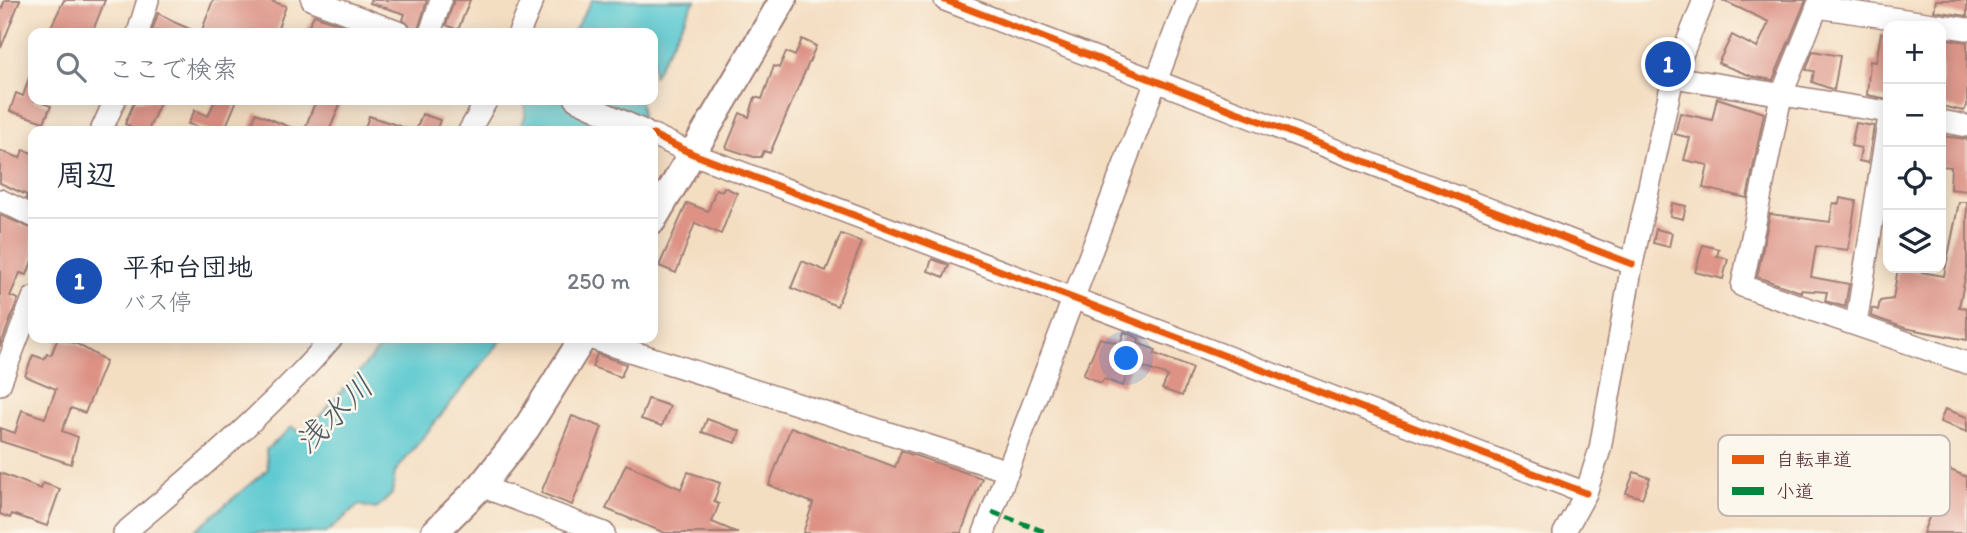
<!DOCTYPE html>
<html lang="ja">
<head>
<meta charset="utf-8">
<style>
  body { margin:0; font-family:Itim,"Klee One",sans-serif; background:#f2f2f3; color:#1f2937 }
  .controls { position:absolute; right:21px; top:21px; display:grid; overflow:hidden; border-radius:14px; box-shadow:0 4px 18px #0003 }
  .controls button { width:63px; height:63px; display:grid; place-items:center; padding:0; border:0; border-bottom:2px solid #e0e1e3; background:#fff; color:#1f2937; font:35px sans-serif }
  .you { position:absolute; left:1127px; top:359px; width:24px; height:24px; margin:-18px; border:5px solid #fff; border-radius:50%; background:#1a73e8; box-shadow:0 0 0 10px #1a73e833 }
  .badge { display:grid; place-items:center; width:46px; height:46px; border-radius:50%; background:#db2777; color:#fff; font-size:23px; font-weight:700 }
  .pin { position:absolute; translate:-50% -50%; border:4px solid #fff; box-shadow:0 2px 7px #0006 }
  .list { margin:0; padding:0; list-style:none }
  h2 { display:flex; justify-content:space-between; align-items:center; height:91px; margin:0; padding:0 28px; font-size:30px }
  h2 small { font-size:23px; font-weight:400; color:#747a83 }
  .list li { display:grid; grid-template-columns:46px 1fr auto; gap:21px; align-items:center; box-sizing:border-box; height:126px; padding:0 28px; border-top:2px solid #e0e1e3 }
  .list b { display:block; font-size:26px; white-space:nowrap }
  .list p { margin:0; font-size:23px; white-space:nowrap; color:#747a83 }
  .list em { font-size:23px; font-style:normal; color:#747a83 }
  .icon { flex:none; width:38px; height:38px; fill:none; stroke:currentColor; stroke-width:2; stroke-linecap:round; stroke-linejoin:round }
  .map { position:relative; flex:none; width:1967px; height:533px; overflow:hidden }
  .search { position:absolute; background:#fff; box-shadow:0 4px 18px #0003; left:28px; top:28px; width:630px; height:77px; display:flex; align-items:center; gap:18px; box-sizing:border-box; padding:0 24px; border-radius:14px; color:#747a83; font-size:26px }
  .panel { position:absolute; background:#fff; box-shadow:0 4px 18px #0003; left:28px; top:126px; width:630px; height:217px; border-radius:14px }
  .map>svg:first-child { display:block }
  .water { fill:#5cc9d0; stroke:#53747e; stroke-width:2 }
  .building { fill:#dd9285 }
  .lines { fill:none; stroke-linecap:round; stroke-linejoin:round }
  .minor-casing { stroke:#9f7e76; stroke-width:24 }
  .major-casing { stroke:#9f7e76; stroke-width:30 }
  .minor { stroke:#fff; stroke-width:21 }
  .major { stroke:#fff; stroke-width:26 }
  .quiet { stroke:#00873e; stroke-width:5; stroke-dasharray:10 5; stroke-linecap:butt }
  .cycleway-casing { stroke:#fbf7ec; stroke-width:11 }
  .cycleway { stroke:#e8590c; stroke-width:7 }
  .labels { text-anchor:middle; stroke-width:5; stroke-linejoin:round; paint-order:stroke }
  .water-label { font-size:32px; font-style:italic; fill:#505a65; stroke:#fbf7ec }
  .key { fill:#fbf7ec; stroke:#c6b6b2; stroke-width:2 }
  .key-label { font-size:19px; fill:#4a1f2b }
</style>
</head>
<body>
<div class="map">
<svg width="1967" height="533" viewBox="0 0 1967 533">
  <rect width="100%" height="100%" fill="#fbf7ec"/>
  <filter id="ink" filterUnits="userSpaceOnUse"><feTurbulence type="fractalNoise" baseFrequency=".0143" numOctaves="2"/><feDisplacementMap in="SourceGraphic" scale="14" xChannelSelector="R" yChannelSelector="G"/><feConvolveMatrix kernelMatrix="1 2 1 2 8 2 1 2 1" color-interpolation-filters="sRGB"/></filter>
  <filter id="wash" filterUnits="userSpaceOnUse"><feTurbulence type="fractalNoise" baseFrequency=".00686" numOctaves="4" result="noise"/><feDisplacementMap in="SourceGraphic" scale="28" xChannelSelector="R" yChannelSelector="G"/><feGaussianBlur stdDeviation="1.57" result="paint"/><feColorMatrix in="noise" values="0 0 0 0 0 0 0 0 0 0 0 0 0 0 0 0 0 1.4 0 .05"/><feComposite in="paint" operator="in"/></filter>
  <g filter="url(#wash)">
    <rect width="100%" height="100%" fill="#f4dec2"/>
    <g class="water">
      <path d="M592,0H695L653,77V33H573Z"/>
      <path d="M525,100H640L642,116L635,131H518L525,117Z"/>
      <path d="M389,338H503L395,472L392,494L376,509L359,505L326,533H192L268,469L266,450L292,427L304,434Z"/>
    </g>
    <g id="blocks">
      <g class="building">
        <path d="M5,0H20L1,48L0,13Z"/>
        <path d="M64,0H105L92,33H48Z"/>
        <path d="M213,0H268L286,6L276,33H201Z"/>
        <path d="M370,0H427L417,33L403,20L405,14L370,3Z"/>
        <path d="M454,0H470L458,30L446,25Z"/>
        <path d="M1722,0H1806L1773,80L1751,76L1718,63L1732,35L1757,48L1769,22Z"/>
        <path d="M1936,0H1967V16L1934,11Z"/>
        <path d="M158,13L176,23L199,33L152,31Z"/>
        <path d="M314,15L348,27L346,33H305Z"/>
        <path d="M1881,33L1888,34V99L1867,95L1870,61L1876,62Z"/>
        <path d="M1941,38L1967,42V106L1964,111L1941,106Z"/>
        <path d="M802,39L816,46L770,153L764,151L761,157H754L726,148L740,113L749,117L755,97L762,99L774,66L779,68L786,52L795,56Z"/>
        <path d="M1813,51L1840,56L1834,90L1812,82L1814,71L1806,70Z"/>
        <path d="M31,72L33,100L51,106L44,122L10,111L16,93L23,96Z"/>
        <path d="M1717,98L1764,113L1747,198L1703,188L1708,165L1684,160L1690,138L1675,134L1680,113L1712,120Z"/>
        <path d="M135,100H161L148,131H128L130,126L125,124Z"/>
        <path d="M215,100H237L224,131H211L188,124L195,110L208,116Z"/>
        <path d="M316,100H342L329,131H304Z"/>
        <path d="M256,113L299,131H249Z"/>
        <path d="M422,114L440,120L436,131H416Z"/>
        <path d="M369,116L409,129L408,131H364Z"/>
        <path d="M1856,123L1874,126L1868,163L1859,161L1861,148L1851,146Z"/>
        <path d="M1941,136L1967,139V191L1950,189L1951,167L1941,166Z"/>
        <path d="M23,150L33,153V202L26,198L27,195L0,183V151L20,158Z"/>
        <path d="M724,187L737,193L721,234L695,223L676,273L659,266L687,203L708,211L716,189L722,191Z"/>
        <path d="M1840,198L1856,201L1848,250L1816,246L1811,277L1849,284L1845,307L1825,301L1827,292L1801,290V292L1757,277L1770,214L1830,222L1833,203L1839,204Z"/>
        <path d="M1959,202H1967V269L1959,307L1967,308V340L1905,328L1871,316L1872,308L1878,310L1880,301L1893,299L1898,268L1944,276Z"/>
        <path d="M1672,203L1686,206L1683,219L1670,216Z"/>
        <path d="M0,215L33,229V258L27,275L20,273L10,296L18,299L0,347Z"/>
        <path d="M1656,229L1672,233L1669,247L1653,243Z"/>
        <path d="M841,234L862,242L837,306L791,288L802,261L826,271Z"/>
        <path d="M1703,245L1719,249L1717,256L1728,259L1723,279L1695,272Z"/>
        <path d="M932,259L949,265L944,277L928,271Z"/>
        <path d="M1124,332L1139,338L1138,343L1156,350L1155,354L1192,368L1182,396L1162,389L1168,376L1131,363L1123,386L1104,379L1101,383L1083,375L1100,338L1120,344Z"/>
        <path d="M58,338L77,344L106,361L85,413L71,408L62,431L78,437L71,464L0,441V428L15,433L22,410L45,418L56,389L25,376L33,355L44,359L47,354L51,355Z"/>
        <path d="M597,354L626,364L621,377L592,367Z"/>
        <path d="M648,399L670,406L662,426L641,419Z"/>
        <path d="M1945,409L1967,417V432L1940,422Z"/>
        <path d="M572,416L602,427L572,505L541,493Z"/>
        <path d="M707,419L740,431L736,443L702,432Z"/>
        <path d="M791,427L895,467L901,451L982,478L961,533H803L813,503L769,485Z"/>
        <path d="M626,464L681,489L688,472L720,483L714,502L719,504L712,522L738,533H665L606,509Z"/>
        <path d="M1948,469L1967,477V533H1923Z"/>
        <path d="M1634,472L1650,478L1642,498L1626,493Z"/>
        <path d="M0,473L41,489L43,483L60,489L47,526L12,514L10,518L0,514Z"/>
      </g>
    </g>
  </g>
  <g filter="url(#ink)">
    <use href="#blocks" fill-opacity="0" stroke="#9f7e76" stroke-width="2"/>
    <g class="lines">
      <defs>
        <g id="minor">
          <path d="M312,0L401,33"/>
          <path d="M945,0L1632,264"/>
          <path d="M1820,0L1781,96L1742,286L1967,363"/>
          <path d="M1817,7L1967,29"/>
          <path d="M138,33L148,0"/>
          <path d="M430,33L441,0"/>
          <path d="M519,33L533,0"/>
          <path d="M1673,77L1888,112"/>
          <path d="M576,100L644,131"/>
          <path d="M1941,121L1967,126"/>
          <path d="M101,131L115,100"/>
          <path d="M469,131L487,100"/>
          <path d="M653,135L693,154L1586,493"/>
          <path d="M0,200L33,216"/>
          <path d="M1856,324L1888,123"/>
          <path d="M589,338L1008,471"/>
          <path d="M0,384L33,298"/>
          <path d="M481,486L604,533"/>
          <path d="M124,533C197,472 270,410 332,338"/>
          <path d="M984,533L1187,0"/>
          <path d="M1564,533L1586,493L1600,449L1632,264L1673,77L1704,0"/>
        </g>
        <g id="major">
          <path d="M653,220L783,0"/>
          <path d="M434,533L481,486L526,429L583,338"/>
        </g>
      </defs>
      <use href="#minor" class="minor-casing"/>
      <use href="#major" class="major-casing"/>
      <use href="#minor" class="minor"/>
      <use href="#major" class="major"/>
      <path class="quiet" d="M992,512L1048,533"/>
      <defs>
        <g id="cycleway">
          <path d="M945,0L1632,264"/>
          <path d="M653,135L693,154L1586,493"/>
        </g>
      </defs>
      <use href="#cycleway" class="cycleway-casing"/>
      <use href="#cycleway" class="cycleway"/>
    </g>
  </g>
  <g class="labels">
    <g class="water-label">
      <text transform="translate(334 414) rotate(-45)" y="11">浅水川</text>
    </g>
  </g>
  <rect x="1718" y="435" width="232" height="81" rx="10" class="key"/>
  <rect x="1732" y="455" width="32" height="9" fill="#e8590c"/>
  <rect x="1732" y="487" width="32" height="8" fill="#00873e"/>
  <g class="key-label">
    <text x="1776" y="466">自転車道</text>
    <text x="1776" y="498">小道</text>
  </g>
</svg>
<div class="controls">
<button>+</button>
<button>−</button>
<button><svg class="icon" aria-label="locate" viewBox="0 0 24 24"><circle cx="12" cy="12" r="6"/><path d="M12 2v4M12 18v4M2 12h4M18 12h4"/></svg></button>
<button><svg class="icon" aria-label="layers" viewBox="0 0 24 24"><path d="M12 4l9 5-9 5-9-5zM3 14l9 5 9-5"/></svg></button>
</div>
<div class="you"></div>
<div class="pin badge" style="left:1668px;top:64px;background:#1a4fb4">1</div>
<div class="search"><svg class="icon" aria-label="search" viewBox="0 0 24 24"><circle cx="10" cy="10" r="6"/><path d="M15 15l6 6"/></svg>ここで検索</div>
<section class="panel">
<h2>周辺<small></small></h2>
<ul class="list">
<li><span class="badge" style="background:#1a4fb4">1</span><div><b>平和台団地</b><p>バス停</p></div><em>250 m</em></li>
</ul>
</section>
</div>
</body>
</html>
